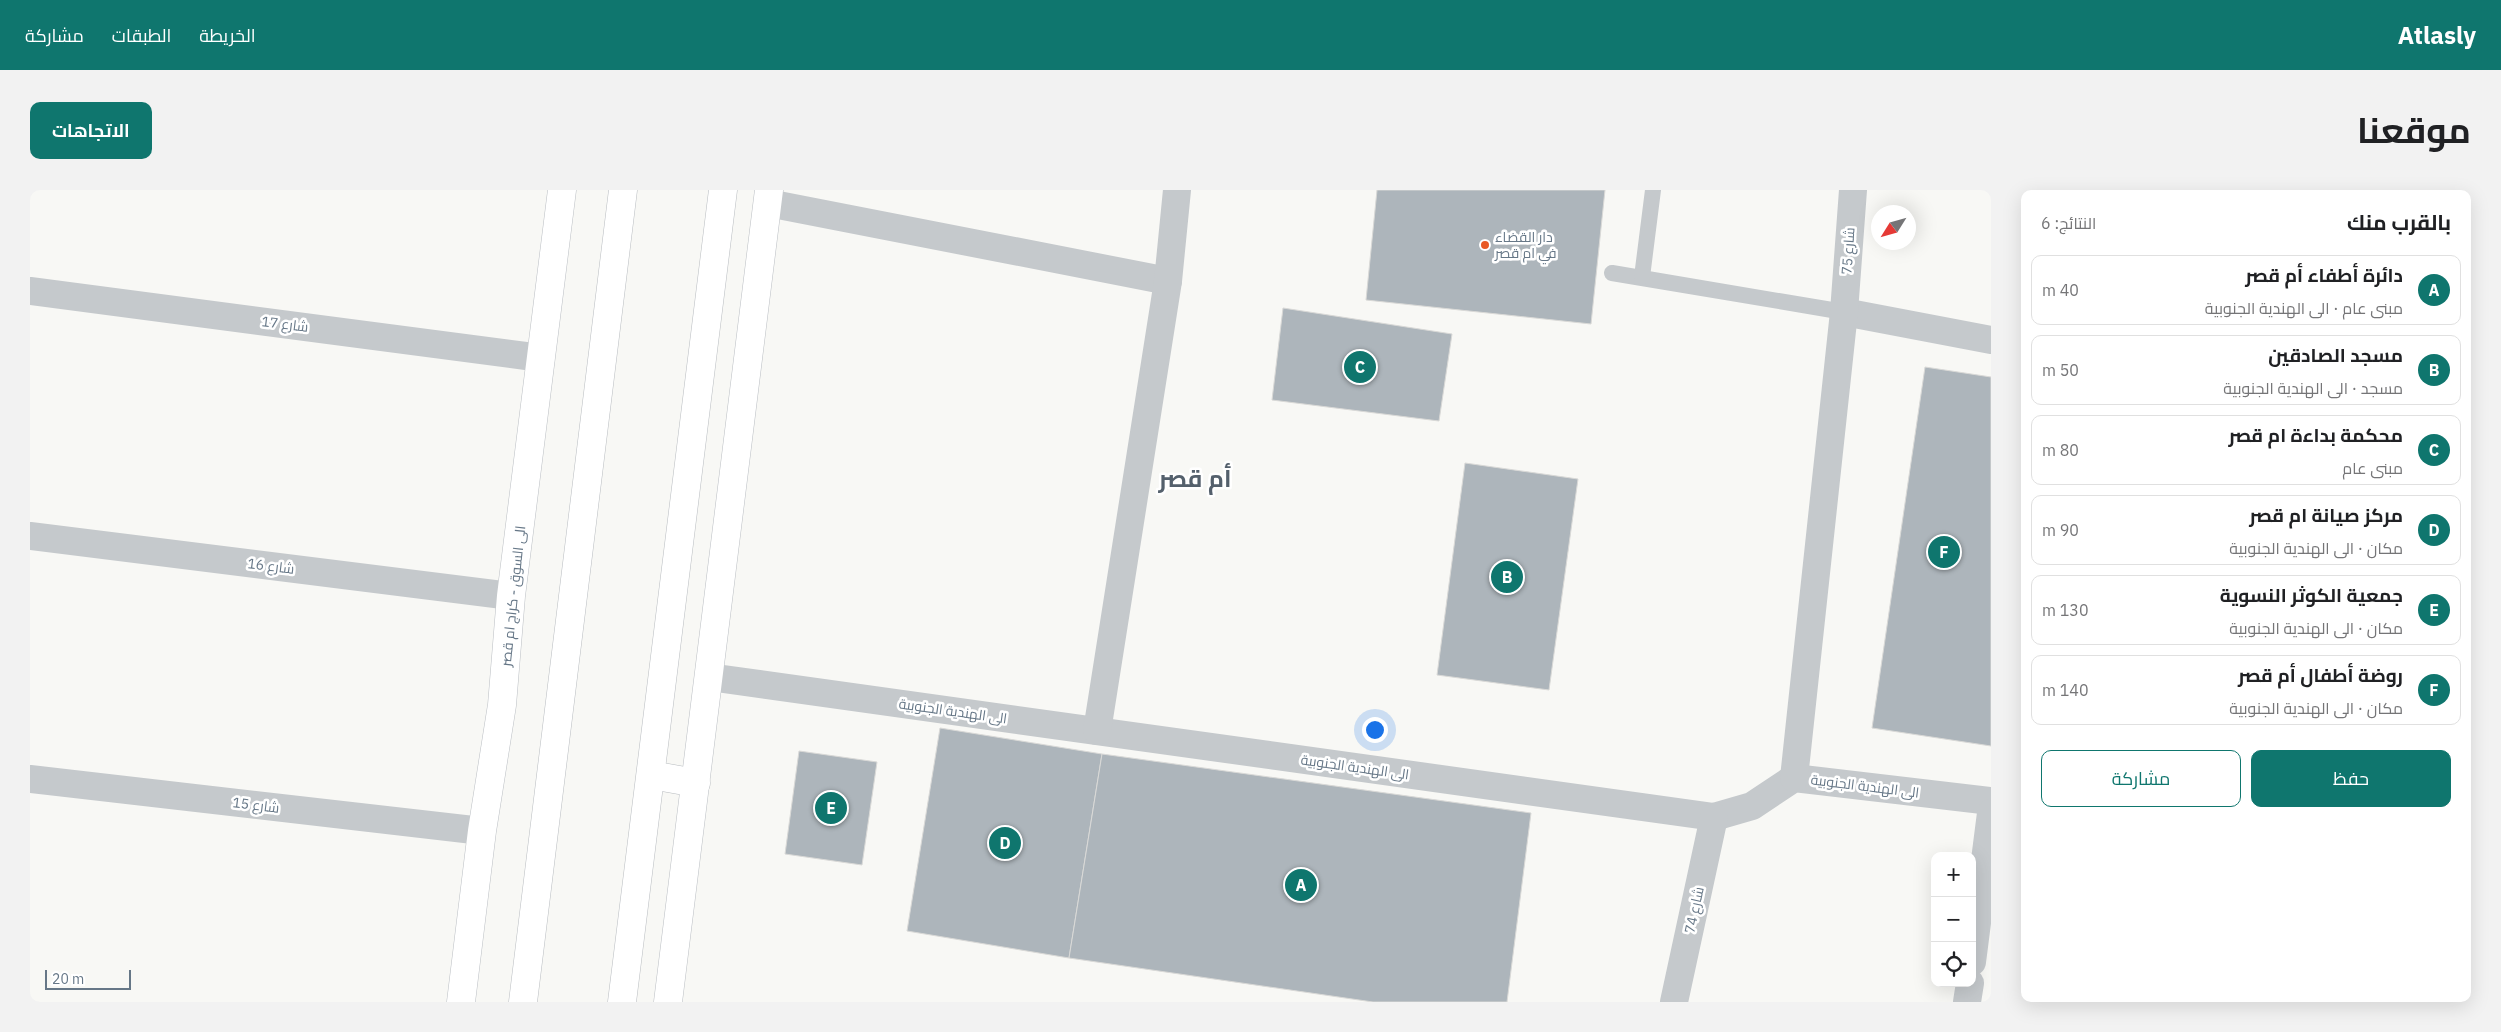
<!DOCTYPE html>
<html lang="ar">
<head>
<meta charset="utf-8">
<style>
  body { margin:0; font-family:"IBM Plex Sans",Cairo,sans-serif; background:#f2f2f2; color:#202124; direction:rtl }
  .controls { position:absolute; right:15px; bottom:15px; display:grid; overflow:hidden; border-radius:10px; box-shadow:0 5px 20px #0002 }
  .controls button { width:45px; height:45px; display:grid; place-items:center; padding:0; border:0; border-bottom:1px solid #e0e0e0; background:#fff; color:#202124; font:25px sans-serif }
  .compass { position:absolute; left:1841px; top:15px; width:45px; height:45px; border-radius:50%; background:#fff; box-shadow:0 5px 20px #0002; rotate:233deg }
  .scale { position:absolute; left:15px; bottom:12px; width:86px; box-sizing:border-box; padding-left:5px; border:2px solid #667787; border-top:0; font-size:14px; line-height:18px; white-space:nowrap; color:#667787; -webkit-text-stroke:4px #fff; paint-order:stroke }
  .you { position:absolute; left:1344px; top:539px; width:18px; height:18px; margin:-12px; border:4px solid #fff; border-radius:50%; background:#1a73e8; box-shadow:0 0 0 8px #1a73e833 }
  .badge { display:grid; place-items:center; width:32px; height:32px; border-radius:50%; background:#0f766e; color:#fff; font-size:16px; font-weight:700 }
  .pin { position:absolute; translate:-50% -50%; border:2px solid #fff; box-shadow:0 1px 5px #0006 }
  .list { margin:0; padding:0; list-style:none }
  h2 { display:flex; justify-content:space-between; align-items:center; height:65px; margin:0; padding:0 20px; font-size:21px }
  h2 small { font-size:16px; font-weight:400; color:#757577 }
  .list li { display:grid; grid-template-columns:32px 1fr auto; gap:15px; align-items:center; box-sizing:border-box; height:70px; margin:0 10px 10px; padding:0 10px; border:1px solid #e0e0e0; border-radius:10px }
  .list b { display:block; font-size:19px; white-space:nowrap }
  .list p { margin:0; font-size:16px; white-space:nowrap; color:#757577 }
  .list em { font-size:16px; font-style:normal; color:#757577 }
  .actions { display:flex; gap:10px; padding:15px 20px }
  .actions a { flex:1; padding:11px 0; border:1px solid #0f766e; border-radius:10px; text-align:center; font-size:18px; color:#0f766e }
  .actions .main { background:#0f766e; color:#fff }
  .icon { flex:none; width:28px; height:28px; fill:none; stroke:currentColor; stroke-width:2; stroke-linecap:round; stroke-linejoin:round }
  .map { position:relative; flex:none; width:1961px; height:812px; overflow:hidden; direction:ltr; border-radius:10px }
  header { display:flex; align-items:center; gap:30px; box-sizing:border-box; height:70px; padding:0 25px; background:#0f766e; color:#fff }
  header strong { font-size:24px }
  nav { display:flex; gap:28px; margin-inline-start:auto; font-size:18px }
  .intro { display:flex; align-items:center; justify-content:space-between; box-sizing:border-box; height:120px; padding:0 30px }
  h1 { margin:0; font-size:35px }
  .button { padding:12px 22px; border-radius:10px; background:#0f766e; color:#fff; font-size:18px; font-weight:700 }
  main { display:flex; gap:30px; padding:0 30px }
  aside { flex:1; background:#fff; border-radius:10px; box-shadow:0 5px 20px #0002 }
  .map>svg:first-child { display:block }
  .building { fill:#adb5bb; stroke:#d9d9d7 }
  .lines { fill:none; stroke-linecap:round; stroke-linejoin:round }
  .secondary-casing { stroke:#babec3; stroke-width:29 }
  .primary-casing { stroke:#b8bcc0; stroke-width:29 }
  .lane { stroke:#c5c9cc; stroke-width:16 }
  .street { stroke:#c5c9cc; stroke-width:28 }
  .secondary { stroke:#fff; stroke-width:28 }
  .primary { stroke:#fff; stroke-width:28 }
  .poi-dot { fill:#e85824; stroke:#fff; stroke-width:2 }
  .labels { text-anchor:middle; stroke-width:5; stroke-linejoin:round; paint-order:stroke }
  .poi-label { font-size:14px; fill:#667787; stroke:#fff; text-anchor:start }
  .street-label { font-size:14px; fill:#667787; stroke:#fff }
  .town-label { font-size:24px; font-weight:bold; fill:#54606c; stroke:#fff }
</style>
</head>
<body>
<header>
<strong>Atlasly</strong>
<nav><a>الخريطة</a><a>الطبقات</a><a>مشاركة</a></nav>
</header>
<div class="intro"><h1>موقعنا</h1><a class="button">الاتجاهات</a></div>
<main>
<aside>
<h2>بالقرب منك<small>النتائج: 6</small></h2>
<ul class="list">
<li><span class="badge">A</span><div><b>دائرة أطفاء أم قصر</b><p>مبنى عام · الى الهندية الجنوبية</p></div><em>40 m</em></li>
<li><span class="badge">B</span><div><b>مسجد الصادقين</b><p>مسجد · الى الهندية الجنوبية</p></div><em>50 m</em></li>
<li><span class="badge">C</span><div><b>محكمة بداءة ام قصر</b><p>مبنى عام</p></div><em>80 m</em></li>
<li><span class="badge">D</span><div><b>مركز صيانة ام قصر</b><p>مكان · الى الهندية الجنوبية</p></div><em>90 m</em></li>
<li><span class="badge">E</span><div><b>جمعية الكوثر النسوية</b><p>مكان · الى الهندية الجنوبية</p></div><em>130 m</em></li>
<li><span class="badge">F</span><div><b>روضة أطفال أم قصر</b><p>مكان · الى الهندية الجنوبية</p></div><em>140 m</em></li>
</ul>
<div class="actions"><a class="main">حفظ</a><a>مشاركة</a></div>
</aside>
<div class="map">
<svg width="1961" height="812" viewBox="0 0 1961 812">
  <rect width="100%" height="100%" fill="#f8f8f5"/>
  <g class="building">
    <path d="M1347,0H1575L1561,134L1336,110Z"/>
    <path d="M1253,118L1422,144L1409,231L1242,210Z"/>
    <path d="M1895,177L1961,187V556L1842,538Z"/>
    <path d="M1435,273L1548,289L1519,500L1407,485Z"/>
    <path d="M910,538L1072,564L1039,768L877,741Z"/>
    <path d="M769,561L847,572L832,675L755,664Z"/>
    <path d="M1072,564L1501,623L1477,812H1343L1039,768Z"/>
  </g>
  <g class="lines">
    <defs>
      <g id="secondary">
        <path d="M431,812L452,641L472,515L481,406L532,0"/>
        <path d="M638,812L739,0"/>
      </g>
      <g id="primary">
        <path d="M621,585L666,593"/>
        <path d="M493,812L593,0"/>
        <path d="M592,812L693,0"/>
      </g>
    </defs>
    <use href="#secondary" class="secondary-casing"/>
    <use href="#primary" class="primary-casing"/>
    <g class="lane">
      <path d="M1582,83L1814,122"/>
      <path d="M1612,87L1623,0"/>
    </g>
    <g class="street">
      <path d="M738,13L1138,91"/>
      <path d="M0,101L511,168"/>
      <path d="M1814,122L1961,150"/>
      <path d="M0,346L481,406"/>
      <path d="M679,487L1684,627L1722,616L1764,588L1961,611"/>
      <path d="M1067,541L1138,91L1147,0"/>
      <path d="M1764,588L1814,122L1823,0"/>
      <path d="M0,589L452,641"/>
      <path d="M1942,772L1961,623"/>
      <path d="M1644,812L1684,627"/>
      <path d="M1937,812L1940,793"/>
    </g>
    <use href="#secondary" class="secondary"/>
    <use href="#primary" class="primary"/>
  </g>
  <circle class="poi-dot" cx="1455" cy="55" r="5"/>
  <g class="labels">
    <g class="poi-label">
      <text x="1465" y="52">دار القضاء<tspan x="1465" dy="16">في ام قصر</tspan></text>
    </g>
    <g class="street-label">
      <text transform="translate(1818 61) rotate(-86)" y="5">شارع 75</text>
      <text transform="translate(255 134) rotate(7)" y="5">شارع 17</text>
      <text transform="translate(241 376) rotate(7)" y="5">شارع 16</text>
      <text transform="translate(483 406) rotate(-84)" y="5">الى السوق - كراج ام قصر</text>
      <text transform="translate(923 521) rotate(8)" y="5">الى الهندية الجنوبية</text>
      <text transform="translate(1325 577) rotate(8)" y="5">الى الهندية الجنوبية</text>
      <text transform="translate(1835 596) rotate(7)" y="5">الى الهندية الجنوبية</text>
      <text transform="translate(226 615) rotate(7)" y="5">شارع 15</text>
      <text transform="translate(1664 720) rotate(-78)" y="5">شارع 74</text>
    </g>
    <g class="town-label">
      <text x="1165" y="297">أم قصر</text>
    </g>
  </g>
</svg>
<div class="controls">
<button>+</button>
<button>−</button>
<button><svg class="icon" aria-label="locate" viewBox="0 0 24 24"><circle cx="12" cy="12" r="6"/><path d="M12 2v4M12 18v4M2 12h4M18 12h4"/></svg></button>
</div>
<svg class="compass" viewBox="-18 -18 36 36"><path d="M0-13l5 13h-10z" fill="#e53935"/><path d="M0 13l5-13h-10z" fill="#757577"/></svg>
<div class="scale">20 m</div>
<div class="you"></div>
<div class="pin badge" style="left:1271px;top:695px">A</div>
<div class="pin badge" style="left:1477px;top:387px">B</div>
<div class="pin badge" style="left:1330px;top:177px">C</div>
<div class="pin badge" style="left:975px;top:653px">D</div>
<div class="pin badge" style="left:801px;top:618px">E</div>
<div class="pin badge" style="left:1914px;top:362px">F</div>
</div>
</main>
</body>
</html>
